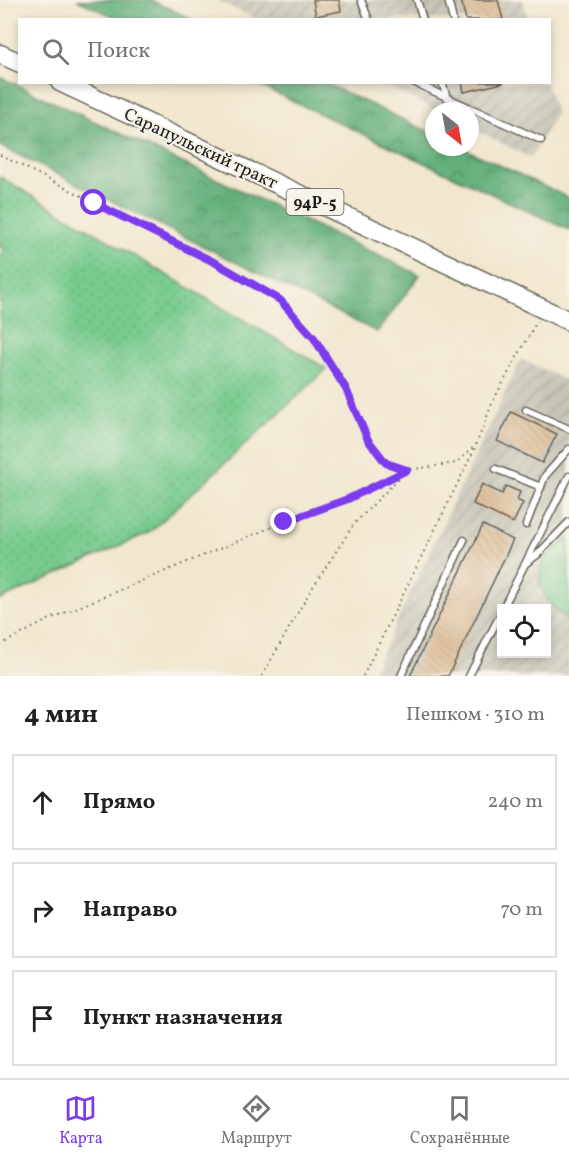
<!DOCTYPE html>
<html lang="ru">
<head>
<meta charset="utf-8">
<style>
  body { margin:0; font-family:Vollkorn,serif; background:#f2f2f2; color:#202124 }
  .controls { position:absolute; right:18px; bottom:18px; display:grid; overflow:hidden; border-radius:0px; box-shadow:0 3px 9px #0003 }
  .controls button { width:54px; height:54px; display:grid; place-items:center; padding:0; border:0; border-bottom:2px solid #e0e0e0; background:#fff; color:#202124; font:30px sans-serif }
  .compass { position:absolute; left:425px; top:102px; width:54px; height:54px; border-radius:50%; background:#fff; box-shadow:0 3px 9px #0003; rotate:149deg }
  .stop { position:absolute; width:18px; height:18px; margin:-14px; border:4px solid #7c3aed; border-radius:50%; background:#fff }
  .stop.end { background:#7c3aed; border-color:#fff; box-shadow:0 2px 6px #0008 }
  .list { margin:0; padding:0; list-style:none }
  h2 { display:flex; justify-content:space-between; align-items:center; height:78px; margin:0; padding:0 24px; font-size:26px }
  h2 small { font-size:20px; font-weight:400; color:#757577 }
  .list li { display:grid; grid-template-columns:39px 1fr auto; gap:18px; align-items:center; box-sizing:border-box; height:96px; margin:0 12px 12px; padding:0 12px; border:2px solid #e0e0e0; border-radius:0px }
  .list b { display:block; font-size:22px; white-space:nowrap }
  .list em { font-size:20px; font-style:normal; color:#757577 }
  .icon { flex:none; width:33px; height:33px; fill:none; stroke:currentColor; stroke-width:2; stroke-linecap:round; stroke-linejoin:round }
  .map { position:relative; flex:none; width:569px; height:676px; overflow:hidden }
  .search { position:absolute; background:#fff; box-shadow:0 3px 9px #0003; left:18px; right:18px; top:18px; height:66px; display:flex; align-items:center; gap:15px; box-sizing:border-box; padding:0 21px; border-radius:0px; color:#757577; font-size:22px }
  .sheet { height:402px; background:#fff }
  nav { display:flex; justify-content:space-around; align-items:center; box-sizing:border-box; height:84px; border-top:2px solid #e0e0e0; background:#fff; font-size:16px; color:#757577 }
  nav a { display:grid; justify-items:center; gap:3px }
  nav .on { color:#7c3aed }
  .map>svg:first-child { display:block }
  .industrial { fill:url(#industrial-furrows); fill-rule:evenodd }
  .grass { fill:url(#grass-dots); stroke:#4a7455; stroke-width:1.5 }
  .forest { fill:url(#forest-crowns); stroke:#3f664a; stroke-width:1.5 }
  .park { fill:url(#park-crowns); stroke:#4a7455; stroke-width:1.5 }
  .building { fill:url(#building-back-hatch) }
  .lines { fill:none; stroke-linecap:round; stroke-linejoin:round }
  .service-casing { stroke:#67635a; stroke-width:9 }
  .primary-casing { stroke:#67635a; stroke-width:21 }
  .path { stroke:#67635a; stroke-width:2; stroke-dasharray:1.5 4.5; stroke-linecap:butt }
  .service { stroke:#fff; stroke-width:6 }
  .primary { stroke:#fff; stroke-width:18 }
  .route { stroke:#7c3aed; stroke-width:8 }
  .labels { text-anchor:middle; stroke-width:4.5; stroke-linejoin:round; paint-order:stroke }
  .shield { fill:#f7f3e8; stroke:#5e5c59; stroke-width:1.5 }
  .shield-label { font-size:16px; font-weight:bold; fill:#1c1c1c }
  .street-label { font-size:18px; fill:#1c1c1c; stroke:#f7f3e8 }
</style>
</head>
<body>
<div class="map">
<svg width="569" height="676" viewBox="0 0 569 676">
  <defs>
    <pattern id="industrial-furrows" width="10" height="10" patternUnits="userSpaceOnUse" patternTransform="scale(1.5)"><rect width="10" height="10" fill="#c8c4b8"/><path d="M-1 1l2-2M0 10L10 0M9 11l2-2" fill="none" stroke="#aba89e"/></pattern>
    <pattern id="grass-dots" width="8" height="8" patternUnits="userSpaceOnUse" patternTransform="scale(1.5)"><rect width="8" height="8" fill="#78cb8e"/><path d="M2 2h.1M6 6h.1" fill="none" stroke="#67ae7a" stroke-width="1.8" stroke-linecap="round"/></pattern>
    <pattern id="forest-crowns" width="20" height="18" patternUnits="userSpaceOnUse" patternTransform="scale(1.5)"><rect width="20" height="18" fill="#62af79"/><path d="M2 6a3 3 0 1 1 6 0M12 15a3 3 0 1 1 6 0" fill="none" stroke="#508e62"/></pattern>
    <pattern id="park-crowns" width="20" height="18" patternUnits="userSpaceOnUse" patternTransform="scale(1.5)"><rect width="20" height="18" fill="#78cb8e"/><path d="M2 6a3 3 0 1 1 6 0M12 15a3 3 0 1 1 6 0" fill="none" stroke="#67ae7a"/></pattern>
    <pattern id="building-back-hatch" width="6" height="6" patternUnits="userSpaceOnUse" patternTransform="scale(1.5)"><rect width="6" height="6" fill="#debd96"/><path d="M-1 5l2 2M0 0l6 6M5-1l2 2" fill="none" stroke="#bea281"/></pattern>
  </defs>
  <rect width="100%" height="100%" fill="#f7f3e8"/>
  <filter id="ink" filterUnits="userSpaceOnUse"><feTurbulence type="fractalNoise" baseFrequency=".0167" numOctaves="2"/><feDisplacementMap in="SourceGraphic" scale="12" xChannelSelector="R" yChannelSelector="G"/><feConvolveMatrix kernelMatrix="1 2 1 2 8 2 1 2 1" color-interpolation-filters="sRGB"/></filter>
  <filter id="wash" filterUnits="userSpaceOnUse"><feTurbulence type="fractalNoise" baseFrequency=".008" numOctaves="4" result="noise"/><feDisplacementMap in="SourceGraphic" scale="24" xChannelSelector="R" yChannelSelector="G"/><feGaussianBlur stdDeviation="1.35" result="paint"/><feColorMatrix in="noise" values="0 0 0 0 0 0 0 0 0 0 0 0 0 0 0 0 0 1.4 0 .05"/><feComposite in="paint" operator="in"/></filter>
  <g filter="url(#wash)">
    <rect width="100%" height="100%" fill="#f1e7ce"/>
    <g class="industrial">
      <path d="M217,0H523L528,19H256Z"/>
      <path d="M381,83H546L556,113L531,158L470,127V111H438Z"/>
      <path d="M521,359L569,382V676H371ZM502,608H546V654H502Z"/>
    </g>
    <path class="grass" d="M0,177L327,369L150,532L0,600V256L4,249L0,247Z"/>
    <g class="forest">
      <path d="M77,0H151L191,19H119Z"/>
      <path d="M0,77L420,275L377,332L0,146Z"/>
      <path d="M254,83H325L434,134V147H461L569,198V230Z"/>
    </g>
    <path class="park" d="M569,539V622C534,592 525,565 569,539Z"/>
    <g id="blocks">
      <g class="building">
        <path d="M313,0H339L341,11L316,16Z"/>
        <path d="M461,0H498L503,20H466Z"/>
        <path d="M462,82H503V83L464,92Z"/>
        <path d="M511,412L557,434L542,463L497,441Z"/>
        <path d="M482,484L502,494L506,486L520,492L517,500L523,503L513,523L473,504Z"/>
        <path d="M483,525L513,540L448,676H410Z"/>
      </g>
    </g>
  </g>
  <g filter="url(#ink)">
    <use href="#blocks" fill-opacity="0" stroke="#67635a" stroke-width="1.5"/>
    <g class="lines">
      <defs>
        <g id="service">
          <path d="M361,0L369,20"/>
          <path d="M417,0L423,20"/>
          <path d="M448,0L453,20"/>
          <path d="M413,82L541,140"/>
          <path d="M442,82L447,98"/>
          <path d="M526,410L569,429"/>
          <path d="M496,469L541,487"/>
          <path d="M526,525L545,476L569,449"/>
          <path d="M526,563L537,555L569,522"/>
          <path d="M503,608L569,476"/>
          <path d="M401,676L464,540"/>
          <path d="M469,676L502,611"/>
        </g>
        <g id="primary">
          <path d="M0,54L20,63"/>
          <path d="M60,82L569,321"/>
        </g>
      </defs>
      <use href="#service" class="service-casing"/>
      <use href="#primary" class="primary-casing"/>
      <g class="path">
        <path d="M0,155L216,263L280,300L314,338L346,389L367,440L386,463L407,470"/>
        <path d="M0,645L52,618L284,522L348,499L405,471"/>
        <path d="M262,676L309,593L354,524L407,470L456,463L476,445L493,401L537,321"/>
        <path d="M363,676L475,448"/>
      </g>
      <use href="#service" class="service"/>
      <use href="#primary" class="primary"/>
    </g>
  </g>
  <g class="lines" filter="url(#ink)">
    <path class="route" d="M94,203L216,263L280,300L314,338L346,389L368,440L386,463L407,470L348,499L284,522"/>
  </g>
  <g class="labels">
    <rect class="shield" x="286.5" y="189" width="57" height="26" rx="4.5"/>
    <g class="shield-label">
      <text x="315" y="208">94Р-5</text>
    </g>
    <g class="street-label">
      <text transform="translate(201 148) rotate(25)" y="6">Сарапульский тракт</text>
    </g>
  </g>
</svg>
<div class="controls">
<button><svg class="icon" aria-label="locate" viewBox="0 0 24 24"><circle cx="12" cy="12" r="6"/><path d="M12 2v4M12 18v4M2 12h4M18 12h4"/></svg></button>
</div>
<svg class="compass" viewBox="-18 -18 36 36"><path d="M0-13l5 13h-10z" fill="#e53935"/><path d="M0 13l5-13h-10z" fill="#757577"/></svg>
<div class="stop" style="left:94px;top:203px"></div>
<div class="stop end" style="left:284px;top:522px"></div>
<div class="search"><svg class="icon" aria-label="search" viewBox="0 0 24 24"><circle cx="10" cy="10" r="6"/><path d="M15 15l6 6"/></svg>Поиск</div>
</div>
<section class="sheet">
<h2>4 мин<small>Пешком · 310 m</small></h2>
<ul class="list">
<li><svg class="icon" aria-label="ahead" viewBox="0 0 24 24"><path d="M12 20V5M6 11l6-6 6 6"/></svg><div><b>Прямо</b></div><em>240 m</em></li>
<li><svg class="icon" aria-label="right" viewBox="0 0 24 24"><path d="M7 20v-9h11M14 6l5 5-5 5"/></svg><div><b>Направо</b></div><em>70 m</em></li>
<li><svg class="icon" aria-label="arrive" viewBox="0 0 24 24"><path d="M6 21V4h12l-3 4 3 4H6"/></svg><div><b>Пункт назначения</b></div></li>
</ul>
</section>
<nav>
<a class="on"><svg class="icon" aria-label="map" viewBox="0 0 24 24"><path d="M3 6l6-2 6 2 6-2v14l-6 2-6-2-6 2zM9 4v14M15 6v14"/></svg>Карта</a>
<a><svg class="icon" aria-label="directions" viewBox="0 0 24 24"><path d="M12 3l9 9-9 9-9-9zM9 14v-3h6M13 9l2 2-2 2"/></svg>Маршрут</a>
<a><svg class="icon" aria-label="saved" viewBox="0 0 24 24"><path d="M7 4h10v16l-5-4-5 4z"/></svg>Сохранённые</a>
</nav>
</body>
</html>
